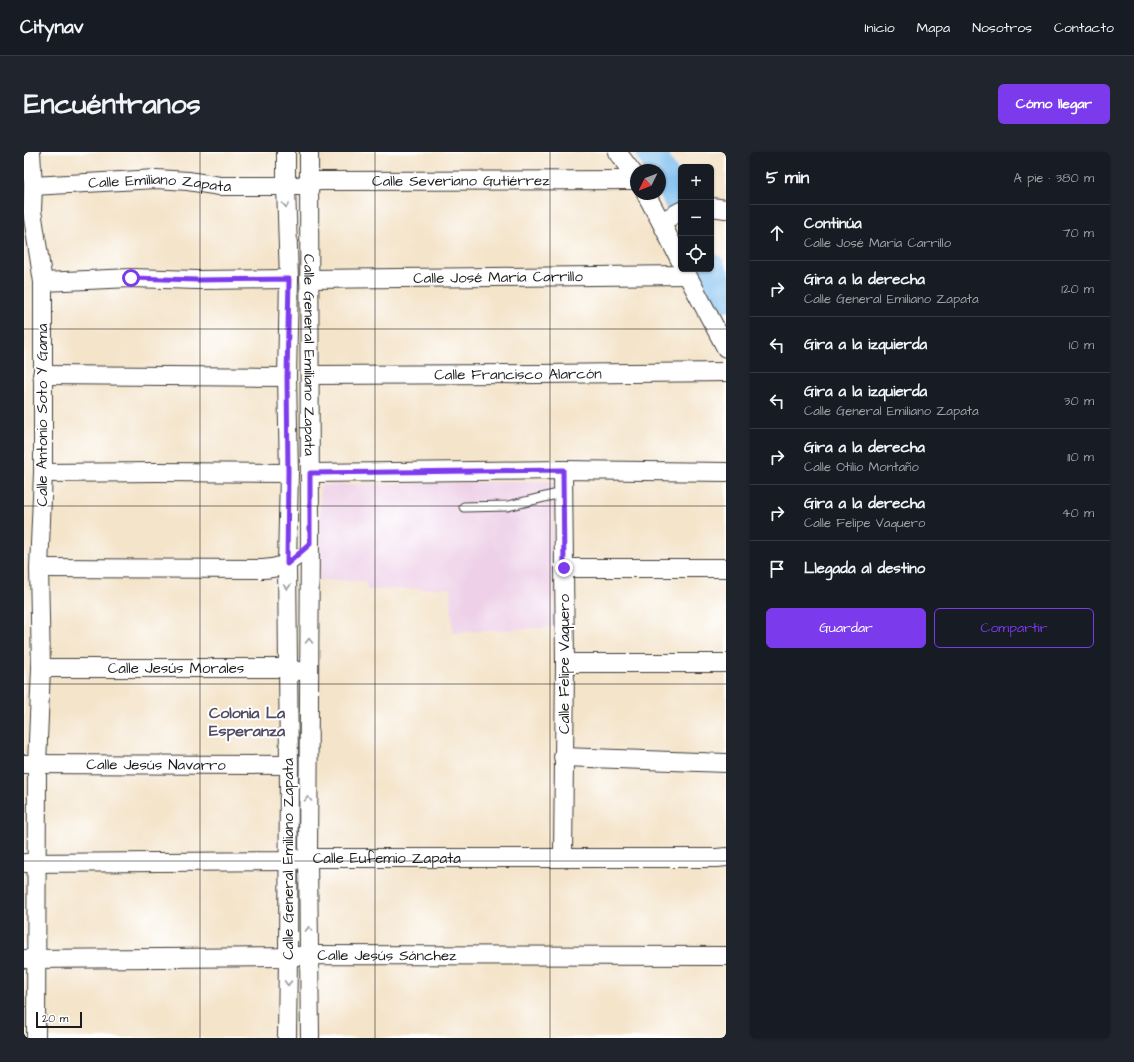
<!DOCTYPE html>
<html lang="es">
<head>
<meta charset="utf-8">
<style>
  body { margin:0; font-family:"Architects Daughter",sans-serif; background:#20242c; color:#f1f3f6 }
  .controls { position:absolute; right:12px; top:12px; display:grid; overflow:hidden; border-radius:6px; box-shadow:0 1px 3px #0004 }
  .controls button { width:36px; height:36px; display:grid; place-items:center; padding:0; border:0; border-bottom:1px solid #363941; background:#171b24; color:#f1f3f6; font:20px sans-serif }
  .compass { position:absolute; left:606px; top:12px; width:36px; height:36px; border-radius:50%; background:#171b24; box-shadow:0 1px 3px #0004; rotate:227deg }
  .scale { position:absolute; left:12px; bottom:10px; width:46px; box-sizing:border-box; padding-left:4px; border:2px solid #1c1c1c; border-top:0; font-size:11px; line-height:14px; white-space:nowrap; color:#1c1c1c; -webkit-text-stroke:3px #fff; paint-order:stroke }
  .stop { position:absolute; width:12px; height:12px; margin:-9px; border:3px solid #7c3aed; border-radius:50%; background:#fff }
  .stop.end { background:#7c3aed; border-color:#fff; box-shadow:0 1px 4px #0008 }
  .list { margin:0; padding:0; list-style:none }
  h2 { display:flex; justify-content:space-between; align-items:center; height:52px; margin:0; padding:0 16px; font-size:17px }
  h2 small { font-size:13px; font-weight:400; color:#9ea1a6 }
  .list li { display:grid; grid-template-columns:26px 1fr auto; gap:12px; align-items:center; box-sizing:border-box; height:56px; padding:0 16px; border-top:1px solid #363941 }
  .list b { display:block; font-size:15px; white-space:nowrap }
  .list p { margin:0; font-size:13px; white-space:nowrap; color:#9ea1a6 }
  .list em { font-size:13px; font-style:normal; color:#9ea1a6 }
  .actions { display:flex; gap:8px; padding:12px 16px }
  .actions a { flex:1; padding:9px 0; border:1px solid #7c3aed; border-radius:6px; text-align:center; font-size:14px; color:#7c3aed }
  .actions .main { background:#7c3aed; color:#fff }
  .icon { flex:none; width:22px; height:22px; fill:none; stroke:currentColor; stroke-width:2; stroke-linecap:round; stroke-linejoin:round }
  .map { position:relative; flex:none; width:702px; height:886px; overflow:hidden; border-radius:6px }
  header { display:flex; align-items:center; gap:24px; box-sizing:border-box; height:56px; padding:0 20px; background:#171b24; border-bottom:1px solid #363941 }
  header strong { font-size:19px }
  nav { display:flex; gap:22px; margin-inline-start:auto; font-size:14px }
  .intro { display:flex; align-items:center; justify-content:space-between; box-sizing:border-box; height:96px; padding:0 24px }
  h1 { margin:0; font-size:28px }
  .button { padding:10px 18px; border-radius:6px; background:#7c3aed; color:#fff; font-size:14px; font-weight:700 }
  main { display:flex; gap:24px; padding:0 24px }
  aside { flex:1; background:#171b24; border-radius:6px; box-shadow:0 1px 3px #0004 }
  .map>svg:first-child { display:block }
  .built { fill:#eed0e8 }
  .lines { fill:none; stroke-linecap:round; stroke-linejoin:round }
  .river { stroke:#78bbee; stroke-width:28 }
  .service-casing { stroke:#3c3a36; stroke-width:11 }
  .minor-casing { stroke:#3c3a36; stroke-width:20 }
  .service { stroke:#fff; stroke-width:9 }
  .minor { stroke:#fff; stroke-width:18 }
  .oneway { stroke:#999 }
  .route { stroke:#7c3aed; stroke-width:5 }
  .grid { fill:none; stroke:#1c1c1c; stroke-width:1; stroke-opacity:0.55 }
  .labels { text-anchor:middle; stroke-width:4; stroke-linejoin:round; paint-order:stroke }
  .street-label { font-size:15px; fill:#1c1c1c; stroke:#fff }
  .neighbourhood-label { font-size:16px; font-weight:bold; fill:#514b63; stroke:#fff }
</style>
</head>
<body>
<header>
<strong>Citynav</strong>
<nav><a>Inicio</a><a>Mapa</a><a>Nosotros</a><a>Contacto</a></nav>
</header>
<div class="intro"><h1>Encuéntranos</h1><a class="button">Cómo llegar</a></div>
<main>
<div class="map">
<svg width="702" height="886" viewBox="0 0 702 886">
  <rect width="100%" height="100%" fill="#fff"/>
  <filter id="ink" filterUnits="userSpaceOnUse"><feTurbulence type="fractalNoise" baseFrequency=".025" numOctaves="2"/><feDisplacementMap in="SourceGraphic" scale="8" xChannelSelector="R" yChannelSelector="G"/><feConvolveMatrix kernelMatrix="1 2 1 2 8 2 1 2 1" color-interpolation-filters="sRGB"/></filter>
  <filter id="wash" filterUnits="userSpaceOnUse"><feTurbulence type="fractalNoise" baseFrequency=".012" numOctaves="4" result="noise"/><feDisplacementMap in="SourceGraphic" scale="16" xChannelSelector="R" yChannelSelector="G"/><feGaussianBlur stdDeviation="0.9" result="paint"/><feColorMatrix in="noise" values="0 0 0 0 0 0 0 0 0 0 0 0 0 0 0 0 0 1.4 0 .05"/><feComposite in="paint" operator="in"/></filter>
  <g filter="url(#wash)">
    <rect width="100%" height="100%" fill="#f4e4ca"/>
    <path class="built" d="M529,329L530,475L428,481L427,436L343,438L342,429L296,428V333Z"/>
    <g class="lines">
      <g class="river">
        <path d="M626,0L644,29L657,55"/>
        <path d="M687,115L702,145"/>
      </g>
    </g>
  </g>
  <g filter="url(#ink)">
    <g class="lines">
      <defs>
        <path id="service" d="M440,355L484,354L529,343H539"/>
        <g id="minor">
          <path d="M7,0L9,34L8,59L19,130V321L15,416L17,516L13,612L12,886"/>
          <path d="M262,0V34L265,127L263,225L265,321L263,412L265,613L264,805L263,886"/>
          <path id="s1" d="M285,0L286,384L284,706L286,886"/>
          <path d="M593,0L612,25"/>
          <path id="s2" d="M9,34L132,27L164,29L196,34H274L296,29L612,28"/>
          <path d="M622,42L637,70L657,110"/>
          <path d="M687,55L702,57"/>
          <path d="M637,70L657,59"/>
          <path d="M660,117L702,196"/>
          <path id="s3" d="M285,127L663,123"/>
          <path d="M19,130L107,126L173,128L265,127"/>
          <path d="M18,223L263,225"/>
          <path id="s4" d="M286,223L515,222L702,220"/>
          <path d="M539,318L541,511L539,706"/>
          <path d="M19,321L133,320L265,321"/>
          <path d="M286,321L539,318L702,320"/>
          <path d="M15,416L239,417C253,416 260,414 271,405"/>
          <path d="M540,416H702"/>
          <path d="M541,511H702"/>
          <path id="s5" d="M17,516H264L274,519"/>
          <path d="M539,605L702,611"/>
          <path id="s6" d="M0,612L265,613"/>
          <path id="s7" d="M1,711L264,709L284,706H693L702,705"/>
          <path id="s8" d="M1,807L264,805L285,803L702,804"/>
        </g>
      </defs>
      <use href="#service" class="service-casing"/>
      <use href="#minor" class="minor-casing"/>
      <use href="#service" class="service"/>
      <use href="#minor" class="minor"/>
    </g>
    <defs><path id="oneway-chevron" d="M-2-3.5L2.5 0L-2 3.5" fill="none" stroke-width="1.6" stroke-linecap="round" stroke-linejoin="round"/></defs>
    <g class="oneway">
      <use href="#oneway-chevron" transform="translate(262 53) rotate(88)"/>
      <use href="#oneway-chevron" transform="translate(263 435) rotate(89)"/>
      <use href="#oneway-chevron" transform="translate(285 489) rotate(-90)"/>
      <use href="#oneway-chevron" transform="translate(284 647) rotate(-90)"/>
      <use href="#oneway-chevron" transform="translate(285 777) rotate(-91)"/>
      <use href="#oneway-chevron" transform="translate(264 831) rotate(91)"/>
    </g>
  </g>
  <g class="lines" filter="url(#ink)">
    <path class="route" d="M107,126L173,128L265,127L263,225L264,321L263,412L286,392V321L539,318L540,416"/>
  </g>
  <path class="grid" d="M176,0V886M351,0V886M526,0V886M0,177H702M0,354H702M0,532H702M0,709H702"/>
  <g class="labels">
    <g class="street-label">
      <text dy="5" stroke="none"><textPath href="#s2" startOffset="429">Calle Severiano Gutiérrez</textPath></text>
      <text dy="5" stroke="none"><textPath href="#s2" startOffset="127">Calle Emiliano Zapata</textPath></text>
      <text dy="5" stroke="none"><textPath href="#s3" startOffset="189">Calle José María Carrillo</textPath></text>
      <text dy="5" stroke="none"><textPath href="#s1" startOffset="203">Calle General Emiliano Zapata</textPath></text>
      <text dy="5" stroke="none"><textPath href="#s4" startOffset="208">Calle Francisco Alarcón</textPath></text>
      <text transform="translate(18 263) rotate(-90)" y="5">Calle Antonio Soto Y Gama</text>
      <text transform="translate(540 512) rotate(-90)" y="5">Calle Felipe Vaquero</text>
      <text dy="5" stroke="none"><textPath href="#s5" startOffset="135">Calle Jesús Morales</textPath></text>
      <text dy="5" stroke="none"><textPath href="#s6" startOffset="132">Calle Jesús Navarro</textPath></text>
      <text dy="5" stroke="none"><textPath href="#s7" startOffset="362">Calle Eufemio Zapata</textPath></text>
      <text transform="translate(264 707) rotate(-90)" y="5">Calle General Emiliano Zapata</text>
      <text dy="5" stroke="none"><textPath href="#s8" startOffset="362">Calle Jesús Sánchez</textPath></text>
    </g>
    <g class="neighbourhood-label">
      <text x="223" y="566">Colonia La<tspan x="223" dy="18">Esperanza</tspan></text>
    </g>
  </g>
</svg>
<div class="controls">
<button>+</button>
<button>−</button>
<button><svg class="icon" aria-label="locate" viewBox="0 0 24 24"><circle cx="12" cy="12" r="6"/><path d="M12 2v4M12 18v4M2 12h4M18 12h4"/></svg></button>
</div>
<svg class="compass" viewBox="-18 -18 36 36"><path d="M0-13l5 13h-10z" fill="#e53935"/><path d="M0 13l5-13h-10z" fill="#9ea1a6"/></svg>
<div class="scale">20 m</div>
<div class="stop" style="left:107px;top:126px"></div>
<div class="stop end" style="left:540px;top:416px"></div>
</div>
<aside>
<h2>5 min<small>A pie · 380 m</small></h2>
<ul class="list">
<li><svg class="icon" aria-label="ahead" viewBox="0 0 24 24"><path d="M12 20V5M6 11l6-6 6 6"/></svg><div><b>Continúa</b><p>Calle José María Carrillo</p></div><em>70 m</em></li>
<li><svg class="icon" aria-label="right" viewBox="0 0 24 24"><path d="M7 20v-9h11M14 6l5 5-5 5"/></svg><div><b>Gira a la derecha</b><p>Calle General Emiliano Zapata</p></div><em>120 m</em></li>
<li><svg class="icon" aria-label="left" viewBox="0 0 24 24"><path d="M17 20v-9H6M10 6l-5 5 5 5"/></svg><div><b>Gira a la izquierda</b></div><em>10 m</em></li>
<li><svg class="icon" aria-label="left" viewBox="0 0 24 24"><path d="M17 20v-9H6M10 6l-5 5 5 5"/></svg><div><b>Gira a la izquierda</b><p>Calle General Emiliano Zapata</p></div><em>30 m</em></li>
<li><svg class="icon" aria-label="right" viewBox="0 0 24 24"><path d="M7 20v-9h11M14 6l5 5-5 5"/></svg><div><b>Gira a la derecha</b><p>Calle Otilio Montaño</p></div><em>110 m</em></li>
<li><svg class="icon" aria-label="right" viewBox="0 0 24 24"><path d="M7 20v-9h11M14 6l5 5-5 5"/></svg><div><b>Gira a la derecha</b><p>Calle Felipe Vaquero</p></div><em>40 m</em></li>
<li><svg class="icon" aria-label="arrive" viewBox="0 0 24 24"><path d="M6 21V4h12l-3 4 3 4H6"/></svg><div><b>Llegada al destino</b></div></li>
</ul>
<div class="actions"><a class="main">Guardar</a><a>Compartir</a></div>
</aside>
</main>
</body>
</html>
